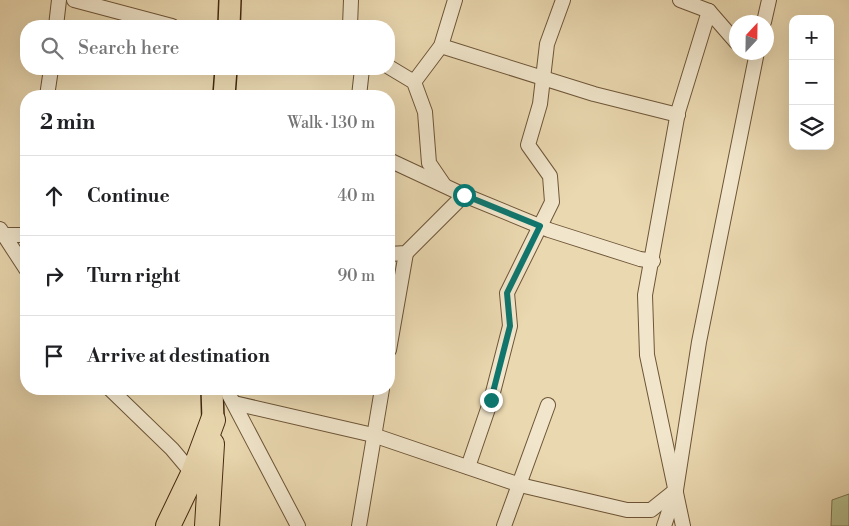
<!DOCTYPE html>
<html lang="en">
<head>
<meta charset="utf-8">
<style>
  body { margin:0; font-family:"Libre Bodoni",serif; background:#f2f2f2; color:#202124 }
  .controls { position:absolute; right:15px; top:15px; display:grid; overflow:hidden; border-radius:10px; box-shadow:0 5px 20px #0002 }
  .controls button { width:45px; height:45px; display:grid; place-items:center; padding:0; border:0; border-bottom:1px solid #e0e0e0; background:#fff; color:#202124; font:25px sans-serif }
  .compass { position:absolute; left:729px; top:15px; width:45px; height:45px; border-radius:50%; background:#fff; box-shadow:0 5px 20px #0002; rotate:22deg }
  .stop { position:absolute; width:15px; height:15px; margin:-11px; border:4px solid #0f766e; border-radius:50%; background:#fff }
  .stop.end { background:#0f766e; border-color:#fff; box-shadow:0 1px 5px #0008 }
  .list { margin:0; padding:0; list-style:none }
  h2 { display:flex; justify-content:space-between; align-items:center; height:65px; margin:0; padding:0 20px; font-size:21px }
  h2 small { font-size:16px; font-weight:400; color:#757577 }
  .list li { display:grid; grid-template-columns:32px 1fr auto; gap:15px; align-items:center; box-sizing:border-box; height:80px; padding:0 20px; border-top:1px solid #e0e0e0 }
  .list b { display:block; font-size:19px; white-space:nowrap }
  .list em { font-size:16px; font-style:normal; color:#757577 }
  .icon { flex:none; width:28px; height:28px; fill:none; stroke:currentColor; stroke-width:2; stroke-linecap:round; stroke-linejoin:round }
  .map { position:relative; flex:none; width:849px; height:526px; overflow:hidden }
  .search { position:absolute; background:#fff; box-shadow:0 5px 20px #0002; left:20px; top:20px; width:375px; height:55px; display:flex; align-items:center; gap:12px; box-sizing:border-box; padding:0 18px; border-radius:20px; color:#757577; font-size:19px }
  .panel { position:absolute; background:#fff; box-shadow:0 5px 20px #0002; left:20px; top:90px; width:375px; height:305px; border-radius:20px }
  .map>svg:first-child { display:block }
  .green { fill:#b5bf8d; stroke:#7c744e }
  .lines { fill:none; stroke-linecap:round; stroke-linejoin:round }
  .street-casing { stroke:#6e5537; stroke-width:16 }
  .primary-casing { stroke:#44290f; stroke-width:24 }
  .highway-casing { stroke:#44290f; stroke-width:26 }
  .street { stroke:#f1e6cc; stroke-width:14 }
  .primary { stroke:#ead8b0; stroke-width:21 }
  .highway { stroke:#ead8b0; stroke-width:24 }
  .route { stroke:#0f766e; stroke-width:6 }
</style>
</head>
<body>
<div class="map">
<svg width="849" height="526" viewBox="0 0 849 526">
  <rect width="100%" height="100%" fill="#ead8b0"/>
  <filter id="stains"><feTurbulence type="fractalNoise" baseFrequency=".004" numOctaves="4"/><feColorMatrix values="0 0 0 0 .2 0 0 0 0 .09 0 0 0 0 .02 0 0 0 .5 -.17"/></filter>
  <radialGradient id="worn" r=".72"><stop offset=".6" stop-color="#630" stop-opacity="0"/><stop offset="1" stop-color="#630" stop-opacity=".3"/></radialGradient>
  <path class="green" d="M849,494V526H831L832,500Z"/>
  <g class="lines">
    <defs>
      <g id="street">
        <path d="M74,0L172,26"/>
        <path d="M680,0L709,11L736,42"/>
        <path d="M764,22L769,0"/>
        <path d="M56,26L59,0"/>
        <path d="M350,26L351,0"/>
        <path d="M441,46L594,94L678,115"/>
        <path d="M389,67L414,82L425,112L429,163L444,185"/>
        <path d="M414,82L441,46L455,0"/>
        <path d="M47,96L51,69"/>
        <path d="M359,96L362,69"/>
        <path d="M389,160L464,195L549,230L640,259L653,261"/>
        <path d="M0,229L26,269"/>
        <path d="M4,235H26"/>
        <path d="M389,254L406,253L464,195"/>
        <path d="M389,350L406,253"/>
        <path d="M110,389L172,449L193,474"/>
        <path d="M226,389L298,526"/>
        <path d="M234,403L373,435L520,485L627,510H651L676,490"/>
        <path d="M468,467L491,400L510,326L507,293L552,202L550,176L528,145L540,104L547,44L563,0"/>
        <path d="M359,526L382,389"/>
        <path d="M504,526L548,405"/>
        <path d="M664,526L676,490L699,342L757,52"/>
        <path d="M683,526L647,355L645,295L678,112L709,11"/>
      </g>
      <g id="primary">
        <path d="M229,26L230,0"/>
        <path d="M224,96L226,69"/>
        <path d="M212,389L213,420"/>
      </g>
      <g id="highway">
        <path d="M168,526L193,474L213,420"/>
        <path d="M207,526L212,444"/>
      </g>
    </defs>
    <use href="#street" class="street-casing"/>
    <use href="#primary" class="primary-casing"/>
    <use href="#highway" class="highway-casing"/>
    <use href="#street" class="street"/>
    <use href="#primary" class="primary"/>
    <use href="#highway" class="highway"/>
  </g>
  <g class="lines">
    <path class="route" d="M464,195L540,226L507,293L510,326L491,400"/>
  </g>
  <rect width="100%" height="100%" filter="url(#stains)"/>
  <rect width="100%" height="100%" fill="url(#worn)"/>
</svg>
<div class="controls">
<button>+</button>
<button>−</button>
<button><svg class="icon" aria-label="layers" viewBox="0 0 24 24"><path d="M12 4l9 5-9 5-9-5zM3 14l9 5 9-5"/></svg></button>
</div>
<svg class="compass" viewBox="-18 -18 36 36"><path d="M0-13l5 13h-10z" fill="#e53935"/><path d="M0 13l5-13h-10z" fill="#757577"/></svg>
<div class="stop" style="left:464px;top:195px"></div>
<div class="stop end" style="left:491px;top:400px"></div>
<div class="search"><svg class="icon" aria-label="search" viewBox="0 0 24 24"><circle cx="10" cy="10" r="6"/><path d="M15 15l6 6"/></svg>Search here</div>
<section class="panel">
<h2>2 min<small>Walk · 130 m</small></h2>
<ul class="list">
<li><svg class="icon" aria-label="ahead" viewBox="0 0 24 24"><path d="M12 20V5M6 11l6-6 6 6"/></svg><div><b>Continue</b></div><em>40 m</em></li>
<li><svg class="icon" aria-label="right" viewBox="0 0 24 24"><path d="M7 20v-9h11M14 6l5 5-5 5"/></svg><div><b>Turn right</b></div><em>90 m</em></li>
<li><svg class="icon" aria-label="arrive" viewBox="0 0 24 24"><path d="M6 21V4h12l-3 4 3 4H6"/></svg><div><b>Arrive at destination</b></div></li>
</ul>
</section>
</div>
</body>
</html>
